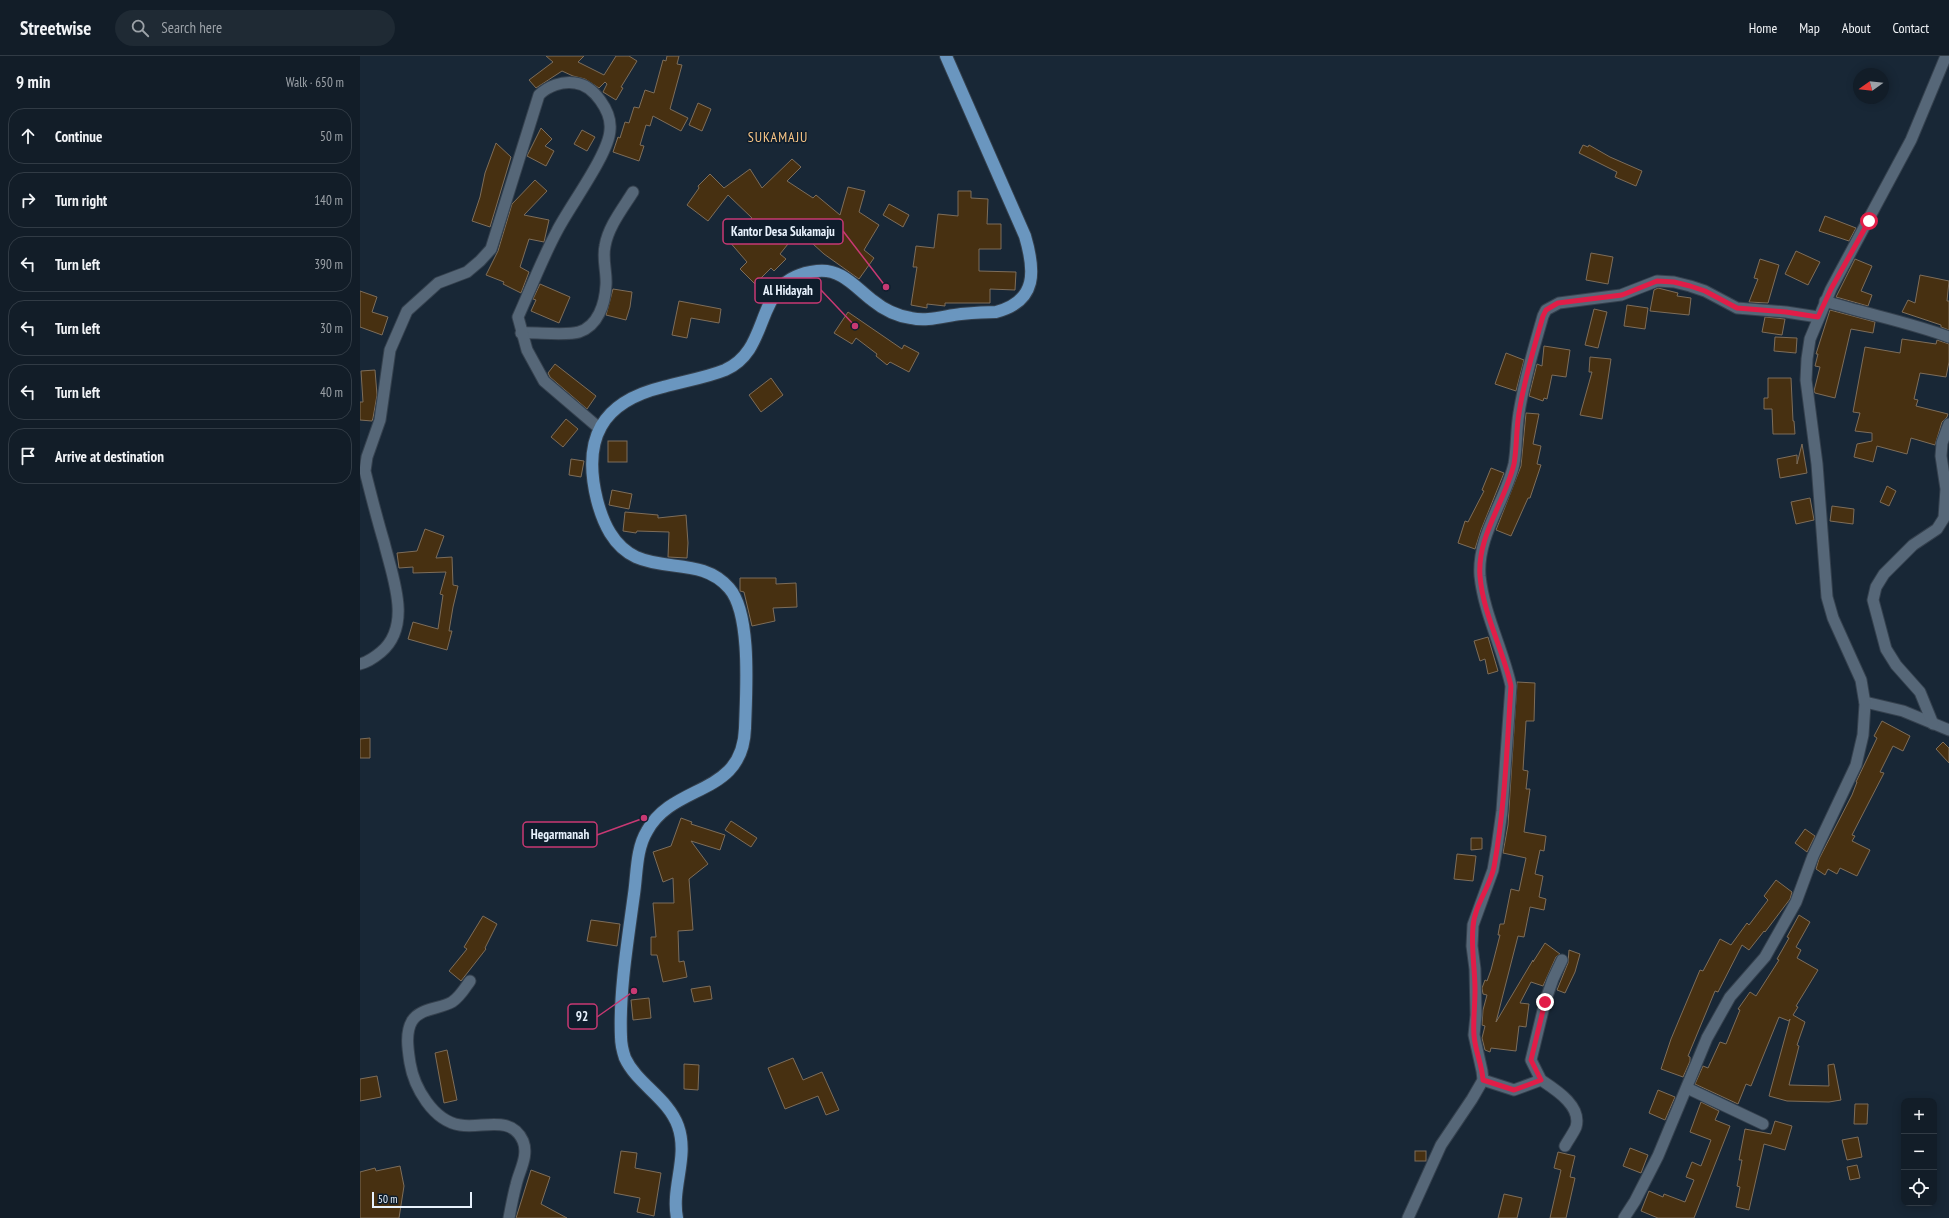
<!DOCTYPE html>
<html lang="en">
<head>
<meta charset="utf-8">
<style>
  body { margin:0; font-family:"PT Sans Narrow",sans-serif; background:#1f2a34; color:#f1f3f6 }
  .controls { position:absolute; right:12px; bottom:12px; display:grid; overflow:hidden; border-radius:8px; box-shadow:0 2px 10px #0003 }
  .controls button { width:36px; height:36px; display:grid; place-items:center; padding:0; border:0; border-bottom:1px solid #313b45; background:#121d28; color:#f1f3f6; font:20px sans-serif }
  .compass { position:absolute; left:1493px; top:12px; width:36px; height:36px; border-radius:50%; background:#121d28; box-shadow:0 2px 10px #0003; rotate:255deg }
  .scale { position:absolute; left:12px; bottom:10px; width:100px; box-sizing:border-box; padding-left:4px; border:2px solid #e8f2fd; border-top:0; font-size:11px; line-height:14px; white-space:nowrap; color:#e8f2fd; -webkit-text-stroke:3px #0e1d2c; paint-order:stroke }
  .stop { position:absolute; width:12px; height:12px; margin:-9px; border:3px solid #e11d48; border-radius:50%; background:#fff }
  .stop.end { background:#e11d48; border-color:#fff; box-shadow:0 1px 4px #0008 }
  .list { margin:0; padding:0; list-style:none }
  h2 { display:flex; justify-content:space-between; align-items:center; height:52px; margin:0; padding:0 16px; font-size:17px }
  h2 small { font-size:13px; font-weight:400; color:#9ca2a8 }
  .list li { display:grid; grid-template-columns:26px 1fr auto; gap:12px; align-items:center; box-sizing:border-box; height:56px; margin:0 8px 8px; padding:0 8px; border:1px solid #313b45; border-radius:16px }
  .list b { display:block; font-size:15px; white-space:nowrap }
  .list em { font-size:13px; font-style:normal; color:#9ca2a8 }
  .icon { flex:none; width:22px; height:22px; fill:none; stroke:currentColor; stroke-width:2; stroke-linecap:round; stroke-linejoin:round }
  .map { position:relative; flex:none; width:1589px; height:1162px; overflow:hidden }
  header { display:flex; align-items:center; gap:24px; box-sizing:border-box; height:56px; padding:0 20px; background:#121d28; border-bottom:1px solid #313b45 }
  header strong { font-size:19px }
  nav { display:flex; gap:22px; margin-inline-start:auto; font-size:14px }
  .search { width:280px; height:36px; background:#1f2a34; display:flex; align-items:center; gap:10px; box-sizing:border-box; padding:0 14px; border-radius:22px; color:#9ca2a8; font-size:15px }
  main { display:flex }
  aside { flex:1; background:#121d28 }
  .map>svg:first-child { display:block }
  .building { fill:#473011; stroke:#7d6d5a }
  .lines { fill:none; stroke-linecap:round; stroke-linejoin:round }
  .street-casing { stroke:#35414e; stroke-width:13 }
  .primary-casing { stroke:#35414e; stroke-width:14 }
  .street { stroke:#566778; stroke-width:11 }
  .primary { stroke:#6a96bf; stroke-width:12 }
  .route { stroke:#e11d48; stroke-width:5 }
  .labels { text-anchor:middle; stroke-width:3; stroke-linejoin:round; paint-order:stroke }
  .quarter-label { font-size:14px; letter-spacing:1px; fill:#fac686; stroke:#0e1d2c }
  .leader { fill:none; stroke:#c83973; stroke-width:1.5 }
  .callout-dot { fill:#c83973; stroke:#0e1d2c; stroke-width:1.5 }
  .callout { fill:#0e1d2c; stroke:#c83973; stroke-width:1.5 }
  .callout-label { font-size:13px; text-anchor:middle; font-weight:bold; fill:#e8f2fd }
</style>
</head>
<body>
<header>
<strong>Streetwise</strong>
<div class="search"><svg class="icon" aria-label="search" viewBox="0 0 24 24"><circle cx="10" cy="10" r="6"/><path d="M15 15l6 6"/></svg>Search here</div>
<nav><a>Home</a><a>Map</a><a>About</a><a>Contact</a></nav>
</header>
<main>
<aside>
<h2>9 min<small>Walk · 650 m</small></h2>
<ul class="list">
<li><svg class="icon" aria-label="ahead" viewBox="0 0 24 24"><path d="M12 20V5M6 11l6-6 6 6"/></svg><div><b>Continue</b></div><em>50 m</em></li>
<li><svg class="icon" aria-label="right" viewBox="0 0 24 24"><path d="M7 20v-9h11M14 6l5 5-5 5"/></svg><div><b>Turn right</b></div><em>140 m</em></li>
<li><svg class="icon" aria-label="left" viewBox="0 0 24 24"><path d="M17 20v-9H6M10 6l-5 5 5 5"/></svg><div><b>Turn left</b></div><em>390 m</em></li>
<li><svg class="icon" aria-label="left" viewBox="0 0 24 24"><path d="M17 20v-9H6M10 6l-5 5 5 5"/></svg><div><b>Turn left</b></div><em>30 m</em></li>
<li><svg class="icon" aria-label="left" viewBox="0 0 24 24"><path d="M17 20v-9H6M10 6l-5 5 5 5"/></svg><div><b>Turn left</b></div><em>40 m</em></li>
<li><svg class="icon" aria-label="arrive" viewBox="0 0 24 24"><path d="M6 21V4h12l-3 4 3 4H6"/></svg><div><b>Arrive at destination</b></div></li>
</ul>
</aside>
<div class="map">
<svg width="1589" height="1162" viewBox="0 0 1589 1162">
  <rect width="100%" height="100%" fill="#182736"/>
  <g class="building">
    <path d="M186,0H224L218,6L244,19L256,0H269L277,5L261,31L263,32L256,44L243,36L247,28L245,26L239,32L225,23L213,20L202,15L176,32L169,24L193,6Z"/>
    <path d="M307,0H319L317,8L322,9L310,53L328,62L321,75L293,60L290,70L286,69L280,89L284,90L279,105L253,96L258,81L260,82L265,66L269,67L274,51L279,52L285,34L294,37L303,4L306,5Z"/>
    <path d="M338,47L351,53L342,75L329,69Z"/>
    <path d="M181,72L192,83L185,90L194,95L186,110L167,100Z"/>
    <path d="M222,74L235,81L227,95L214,88Z"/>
    <path d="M136,87L151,101L130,171L112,165L120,141L125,117Z"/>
    <path d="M1223,89L1228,91L1229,89L1250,101L1282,115L1276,130L1255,121L1257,116L1219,97Z"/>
    <path d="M432,103L441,111L427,125L453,142L456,139L480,159L488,131L505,135L499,156L519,169L504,194L514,202L499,223L464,198L442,178L440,181L436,178L420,198L426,203L414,215L411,212L395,228L380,213L387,206L368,184L392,162L368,139L348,165L327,149L339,132L338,130L350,118L364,132L390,113L402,132Z"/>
    <path d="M175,124L187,135L164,159L189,164L184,186L169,183L160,211L169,216L161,237L143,228L144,226L126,219L138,195L152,148Z"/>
    <path d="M598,135H611V142L628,143L627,168H641V193H619V215L656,216L655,234L630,233V247H585V250L567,248V252L551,249L557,211H553L556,190L574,192L578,158L598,160Z"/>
    <path d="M529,148L549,159L543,171L523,159Z"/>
    <path d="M1465,160L1496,172L1489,185L1459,175Z"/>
    <path d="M1436,195L1460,206L1448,229L1425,218Z"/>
    <path d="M1231,197L1253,201L1248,228L1226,224Z"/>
    <path d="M1400,203L1419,209L1408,247L1389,246L1398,223L1394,222Z"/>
    <path d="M1495,203L1512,210L1501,235L1512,239L1508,250L1476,241Z"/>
    <path d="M1560,219L1589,225L1587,245H1589V274L1581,271V269L1542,256L1548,244L1555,247Z"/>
    <path d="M180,228L210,241L199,267L171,255L176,244L173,243Z"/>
    <path d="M1298,232L1318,237L1317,240L1331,242L1329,259L1290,255L1294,234Z"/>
    <path d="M253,233L272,236L270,251L266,264L246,259Z"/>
    <path d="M0,235L17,241L12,256L28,261L22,279L0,271Z"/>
    <path d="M319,245L361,253L359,267L331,262L327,282L312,279Z"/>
    <path d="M1267,249L1288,252L1285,273L1264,270Z"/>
    <path d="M1234,253L1247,256L1238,292L1225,289Z"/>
    <path d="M1470,254L1515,266L1513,277L1491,273L1475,342L1455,337L1454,335L1460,311L1455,310L1458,298H1456Z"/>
    <path d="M488,256L542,293L544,289L559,297L549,316L530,306L527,309L516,300L517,298L496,282L492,288L474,277Z"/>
    <path d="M1405,261L1425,263L1422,279L1402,276Z"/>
    <path d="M1415,281L1437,282L1436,297L1414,295Z"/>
    <path d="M1542,283L1576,288L1577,284L1589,288V306L1586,321L1560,317L1554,343L1558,344L1556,350L1588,358L1587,361L1582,366L1575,389L1551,382L1547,398L1517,390L1513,406L1494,401L1497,388L1512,385V377L1495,375L1500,357L1493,356L1505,291L1540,297Z"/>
    <path d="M1184,290L1210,294L1206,321L1192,319L1187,343L1184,342L1183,345L1169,340L1177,308L1182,310Z"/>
    <path d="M1146,297L1164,304L1156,335L1135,328Z"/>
    <path d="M1230,301L1251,303L1242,363L1220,359L1232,316H1229Z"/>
    <path d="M195,308L236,340L227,353L190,321L188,317Z"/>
    <path d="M15,314L17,339L13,362L12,365L0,364V346H3L1,315Z"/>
    <path d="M411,322L423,339L401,356L389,339Z"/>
    <path d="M1408,322H1431L1433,365H1434L1435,378H1413L1412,353H1404V342H1408Z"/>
    <path d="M1166,357L1179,358L1173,388L1181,390L1177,408L1181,409L1170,442H1168L1151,480L1136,474L1161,410Z"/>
    <path d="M206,363L218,373L203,391L191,381Z"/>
    <rect x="248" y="385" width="19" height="21"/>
    <path d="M1442,388L1447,417L1420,422L1417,403L1437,399V408Z"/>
    <path d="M211,403L224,405L221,421L209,419Z"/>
    <path d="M1131,412L1144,417L1121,474L1115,493L1098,487L1105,465L1108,466L1124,435L1122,434Z"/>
    <path d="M1527,430L1536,435L1529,450L1520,446Z"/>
    <path d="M252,434L272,438L269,453L249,449Z"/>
    <path d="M1450,442L1454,464L1436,468L1431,446Z"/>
    <path d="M1472,450L1494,453L1493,468L1470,465Z"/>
    <path d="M265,456L298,459V462L326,459L328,487L327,502L308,501L309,476L277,475L276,477L263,475Z"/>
    <path d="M65,473L84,480L76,502L92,501L93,529L98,530L93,551L89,575H92L87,594L48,583L53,566L78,573L83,539L80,538L86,516L53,517V511L39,512L37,497L57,495Z"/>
    <path d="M380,522H416V528L436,527L437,551L413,552L415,565L392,570L384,536L380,535Z"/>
    <path d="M1128,581L1138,615L1128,618L1125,603L1120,605L1114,585Z"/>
    <path d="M1157,626L1175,627L1174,665H1166L1163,714L1168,715L1166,733H1170L1164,776L1186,780L1184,795L1180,794L1175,818L1183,820L1179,841L1186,843L1184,854L1170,851L1164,881L1158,880L1136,966L1173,904V906L1185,887L1200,898L1196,901L1183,930L1171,926L1160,947L1169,948L1166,971L1159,970L1156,995L1131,992L1130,996L1125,994L1122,982L1125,970L1122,969L1123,954L1127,939L1123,938L1122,932L1125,924L1127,925L1131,914L1140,879H1138L1140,868H1144L1151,833L1159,835L1166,802L1143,797L1148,769Z"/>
    <path d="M1522,665L1550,680L1543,695L1533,690L1520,716L1524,717L1492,779L1495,780L1492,785L1510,794L1497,820L1480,812L1477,818L1468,813L1465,819L1456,813L1459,803L1492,739L1497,726H1496L1517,682L1514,680Z"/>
    <path d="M10,682V702H0V683Z"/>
    <path d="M1583,686L1589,692V707L1576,693Z"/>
    <path d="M321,762L332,766L331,768L365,779L360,794L331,785L348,808L329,823L333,874L318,875L319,906L324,905L327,921L303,926L297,899H291V881H296L293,847H314L313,822L303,826L293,796L311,790Z"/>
    <path d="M371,765L397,782L391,791L365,774Z"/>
    <path d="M1445,773L1455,780L1447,796L1435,787Z"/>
    <path d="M1111,782H1122V793L1111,794Z"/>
    <path d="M1097,798L1116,800L1113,825L1094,823Z"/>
    <path d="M1416,824L1432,836L1430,843L1405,876L1404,875L1389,894L1382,889L1358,936L1355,935L1328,1000L1330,1001V1005L1323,1021L1301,1013L1311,983L1340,914L1343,915L1360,883L1371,889L1387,867L1389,869L1408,844L1404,840Z"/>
    <path d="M1439,859L1450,866L1436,891L1441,894L1437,902L1458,914L1436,950L1438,951L1433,959L1445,966L1437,989L1439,990L1429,1029L1469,1030L1468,1009L1474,1008L1481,1044L1469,1046L1427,1045L1409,1040L1430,963L1429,965L1419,961L1391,1030L1386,1028L1378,1048L1335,1028L1343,1010L1348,1012L1360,986L1366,988L1380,954L1378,953L1390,936L1396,940L1419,904L1417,903L1429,882L1427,881Z"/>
    <path d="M123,860L137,868L125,892L126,893L101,925L89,915L107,893L104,891Z"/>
    <path d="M231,864L260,868L257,890L227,885Z"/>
    <path d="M1209,894L1220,898L1215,916L1205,937L1197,934L1208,907Z"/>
    <path d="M350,930L352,943L334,946L331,933Z"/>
    <path d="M289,942L291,962L273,964L271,944Z"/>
    <path d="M87,994L97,1044L84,1047L75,997Z"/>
    <path d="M433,1002L443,1024L462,1016L479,1054L466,1059L458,1040L425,1053L408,1012Z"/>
    <path d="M324,1008L339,1009L338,1034L324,1033Z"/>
    <path d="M17,1020L21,1041L0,1045V1023Z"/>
    <path d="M1298,1034L1315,1041L1305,1064L1289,1057Z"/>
    <path d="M1341,1046L1359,1055L1355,1064L1370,1070L1334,1162H1298L1281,1155L1289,1135L1303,1141L1304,1138L1325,1146L1334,1124L1326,1121L1332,1106L1341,1110L1351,1084L1330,1076Z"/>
    <path d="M1495,1048H1508L1507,1068H1494Z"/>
    <path d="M1415,1065L1432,1070L1425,1094L1404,1088L1389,1154L1376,1151L1380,1131L1377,1130L1382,1104H1379L1385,1073L1411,1078Z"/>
    <path d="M1498,1081L1502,1101L1487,1104L1482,1084Z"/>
    <path d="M1270,1092L1288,1099L1281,1117L1263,1110Z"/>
    <path d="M261,1095L277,1097L275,1112L301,1117L294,1160L277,1156L280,1142L254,1137Z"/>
    <rect x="1055" y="1095" width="11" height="10"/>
    <path d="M1198,1096L1215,1100L1210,1121L1215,1122L1206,1162H1190L1201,1114L1194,1112Z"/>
    <path d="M1497,1109L1500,1122L1490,1124L1487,1111Z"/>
    <path d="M40,1110L44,1130L39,1162H0V1116L15,1112L16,1115Z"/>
    <path d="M171,1114L190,1121L181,1148L207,1162H156Z"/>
    <path d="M1144,1138L1162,1142L1157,1162H1138Z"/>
  </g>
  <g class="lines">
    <defs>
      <g id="street">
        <path d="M1465,245C1506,258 1549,266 1589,281"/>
        <path d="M161,277C175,276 207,280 219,276C238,270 245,248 246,229C247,216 242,203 245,190C248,171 263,152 273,136"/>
        <path d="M0,608C8,606 15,601 21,596C53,569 32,520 24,486C17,463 11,439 5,415L7,401L20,364L30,294L47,255L78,227L107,216L120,205L131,193L179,39C188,30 202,25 215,27C234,29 252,56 250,74C249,98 209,151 197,175C182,203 171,232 158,261L167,294L184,325L239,372"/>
        <path d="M1505,646L1543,655L1589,674"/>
        <path d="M1573,668L1560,636L1536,609L1526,593L1513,544L1516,531L1524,518L1553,489L1577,473L1584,462L1586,433L1581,400L1582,387L1589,368"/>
        <path d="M110,925C105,932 100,941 92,946C80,953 60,952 52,965C45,977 48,994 50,1007C54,1031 73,1065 100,1069C122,1073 151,1058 163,1085C169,1100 159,1115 156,1129C153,1140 151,1151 149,1162"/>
        <path d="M1123,1024L1154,1034L1181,1024C1196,1034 1222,1050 1216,1071C1213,1078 1208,1084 1205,1090"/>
        <path d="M1181,1024L1171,1004L1185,946L1193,923L1202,904"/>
        <path d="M1327,1032L1403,1068"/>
        <path d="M1048,1162L1081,1089L1112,1043L1123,1024L1122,1015L1114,979L1116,959L1115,913L1112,890L1113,869L1133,814L1137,791L1142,755L1151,630C1143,593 1124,558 1120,520C1117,480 1145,446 1154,408C1157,391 1156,374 1159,357C1164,324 1174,292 1183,260L1186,254L1199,247L1261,239L1297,225L1314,226L1330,230L1345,235L1377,252L1426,256L1458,261"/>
        <path d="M1264,1162L1275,1145L1298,1100L1347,982L1370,941L1405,901L1436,846L1453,800L1496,709L1503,679L1505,648L1501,624L1473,562L1467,541L1457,408L1446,324L1447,303L1450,283L1471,233L1551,84L1586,0"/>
      </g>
      <path id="primary" d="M317,1162C311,1131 329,1101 318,1070C308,1042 277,1028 265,1002C263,996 261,988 261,981C259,936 268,883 274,838C277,818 276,793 287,775C314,726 383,741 385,672C386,638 392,558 369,532C344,503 307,515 276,501C253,490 243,467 237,444C222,383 241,346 303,331C324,325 345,322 365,314C415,292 390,222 457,215C481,212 495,231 512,244C523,253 537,260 551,262C567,266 584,260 601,258C612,257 625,256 636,256C678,245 675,214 665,180L586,0"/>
    </defs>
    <use href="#street" class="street-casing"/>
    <use href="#primary" class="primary-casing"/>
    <use href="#street" class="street"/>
    <use href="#primary" class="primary"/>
  </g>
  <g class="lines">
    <path class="route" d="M1185,946L1171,1004L1181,1024L1154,1034L1123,1024C1122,1008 1115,995 1114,979C1113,965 1115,949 1115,934C1115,913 1111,892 1113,871C1114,850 1130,831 1134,811C1145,751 1147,690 1151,630C1143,593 1123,558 1120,520C1117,480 1145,446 1154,408C1157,391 1156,374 1159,357C1164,324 1174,292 1183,260L1186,254L1198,247L1262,239L1297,225L1314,226L1330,230L1345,235L1377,252L1426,256L1458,261L1471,233L1509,165"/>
  </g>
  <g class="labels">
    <g class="quarter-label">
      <text x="418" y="86">SUKAMAJU</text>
    </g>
  </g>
  <path class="leader" d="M526 231L483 175M495 270L461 234M284 762L237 779M274 935L237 961"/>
  <g class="callout-dot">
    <circle cx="526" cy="231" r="4"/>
    <circle cx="495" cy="270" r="4"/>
    <circle cx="284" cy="762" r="4"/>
    <circle cx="274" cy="935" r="4"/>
  </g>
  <g class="callout">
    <rect x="363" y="163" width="120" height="25" rx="4"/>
    <rect x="395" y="222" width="66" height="25" rx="4"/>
    <rect x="163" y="766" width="74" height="25" rx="4"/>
    <rect x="208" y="948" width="29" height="25" rx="4"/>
  </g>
  <g class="callout-label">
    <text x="423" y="180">Kantor Desa Sukamaju</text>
    <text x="428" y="239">Al Hidayah</text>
    <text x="200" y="783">Hegarmanah</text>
    <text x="222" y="965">92</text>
  </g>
</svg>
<div class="controls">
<button>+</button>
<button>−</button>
<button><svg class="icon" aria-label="locate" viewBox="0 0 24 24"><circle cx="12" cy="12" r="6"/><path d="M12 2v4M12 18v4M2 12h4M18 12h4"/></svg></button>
</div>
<svg class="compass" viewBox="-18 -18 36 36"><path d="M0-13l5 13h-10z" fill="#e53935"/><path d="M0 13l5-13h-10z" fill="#9ca2a8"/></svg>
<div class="scale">50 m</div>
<div class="stop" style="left:1509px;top:165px"></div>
<div class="stop end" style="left:1185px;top:946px"></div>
</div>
</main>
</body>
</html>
